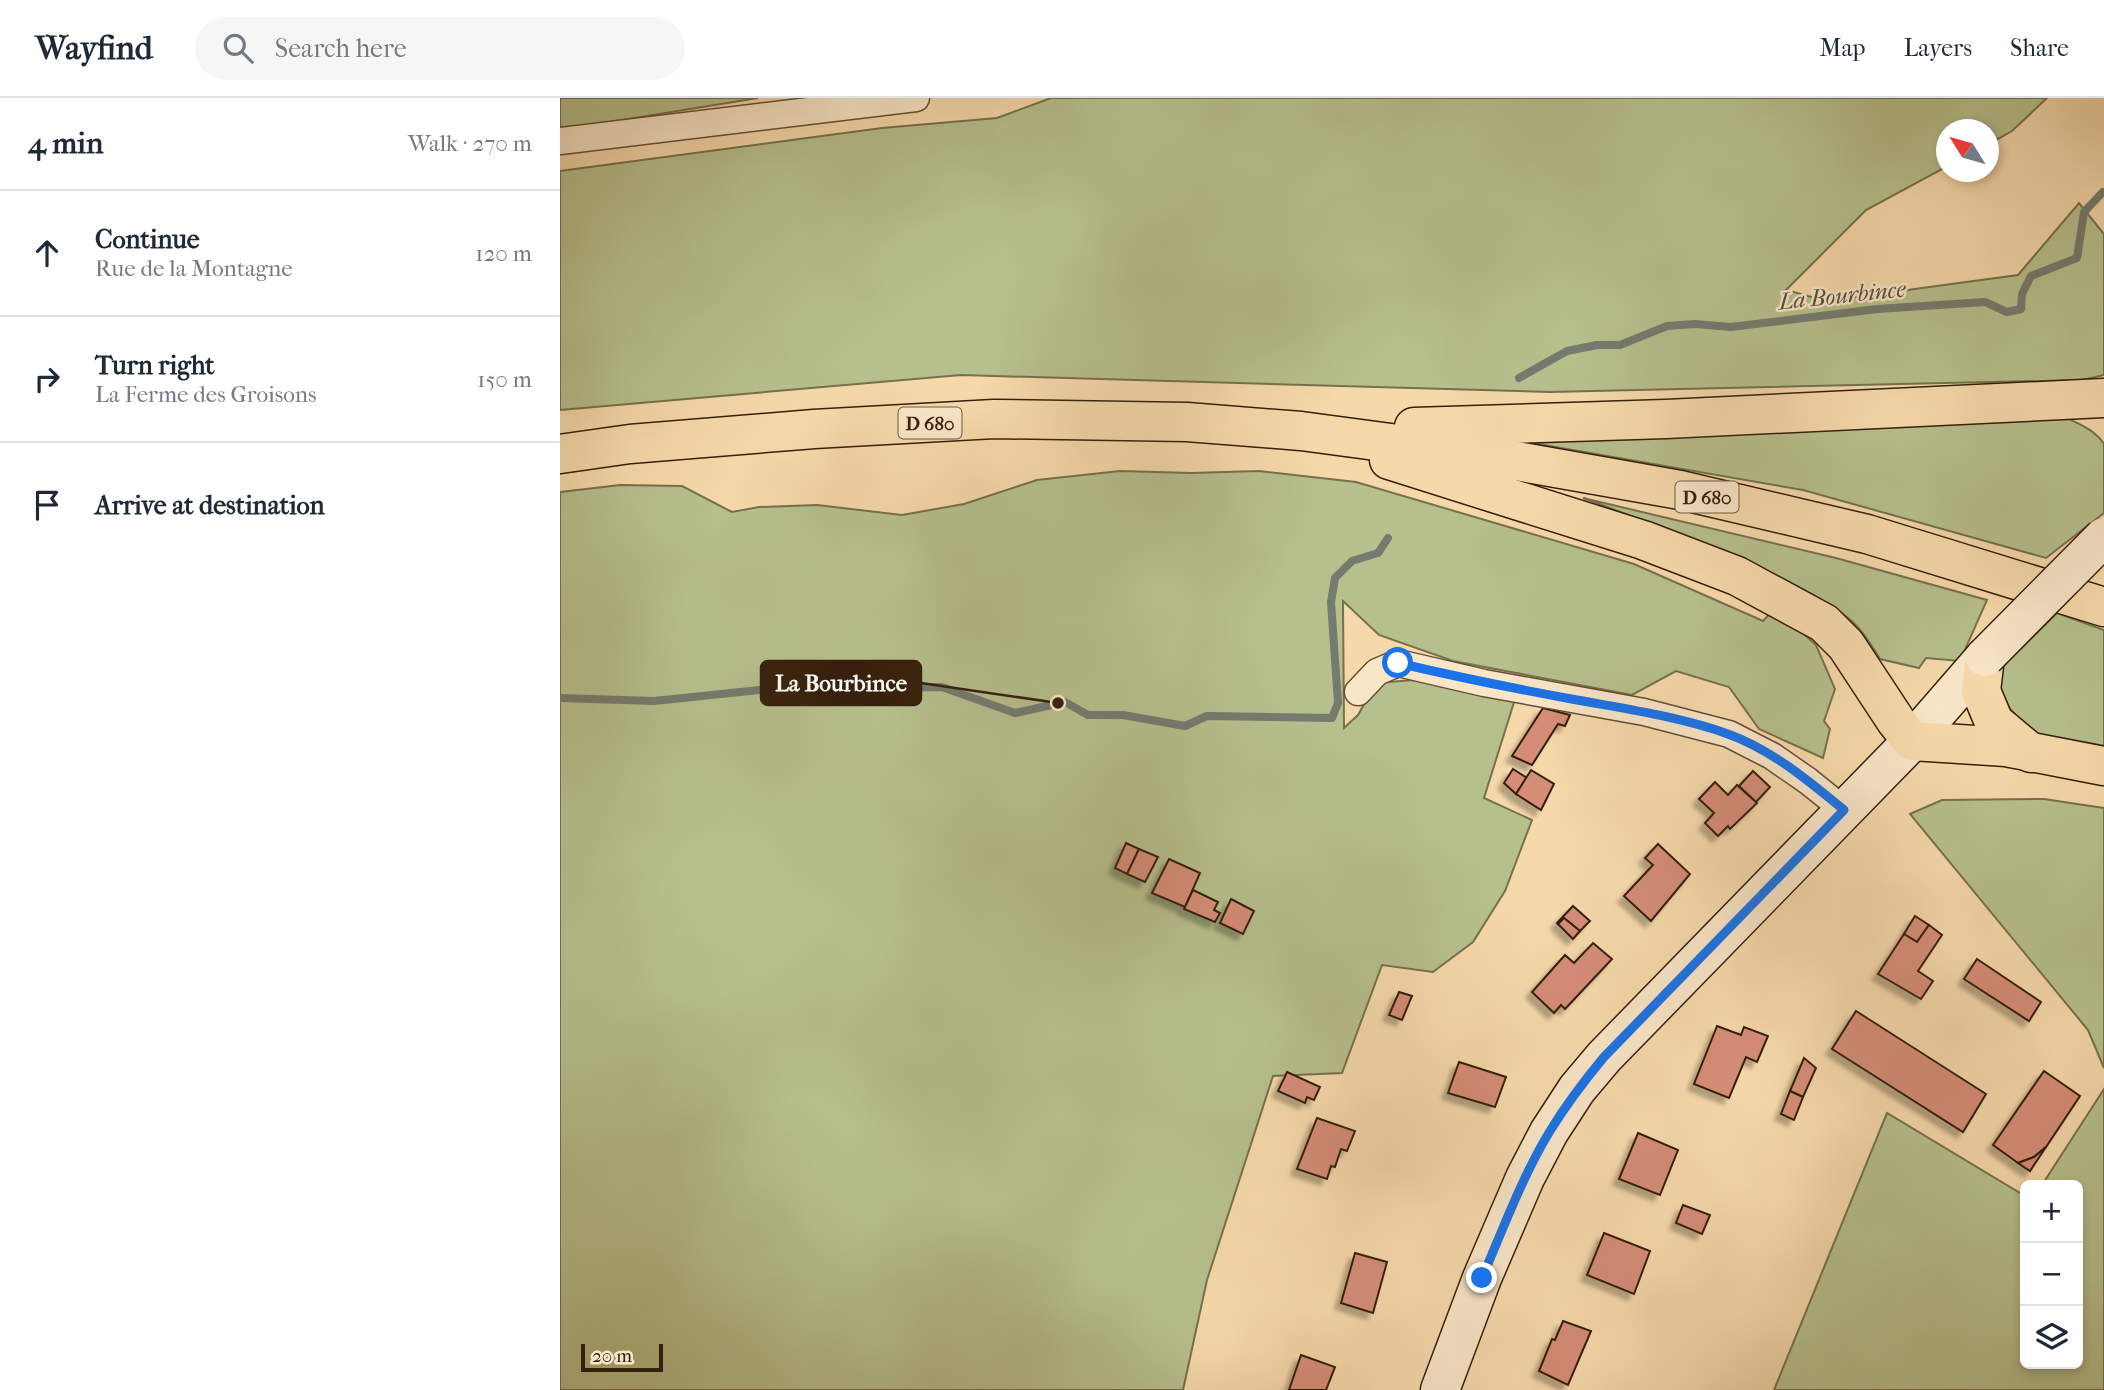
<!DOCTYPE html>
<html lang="en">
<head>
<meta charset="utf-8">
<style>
  body { margin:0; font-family:"IM FELL French Canon",serif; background:#f6f6f7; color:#1f2937 }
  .controls { position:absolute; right:21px; bottom:21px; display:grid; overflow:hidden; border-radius:10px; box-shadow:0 4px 10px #0003 }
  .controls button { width:63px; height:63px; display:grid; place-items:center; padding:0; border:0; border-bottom:2px solid #e0e1e3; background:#fff; color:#1f2937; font:35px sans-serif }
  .compass { position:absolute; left:1376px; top:21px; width:63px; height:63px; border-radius:50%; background:#fff; box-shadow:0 4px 10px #0003; rotate:307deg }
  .scale { position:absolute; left:21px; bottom:18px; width:82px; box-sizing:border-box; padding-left:7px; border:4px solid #361f0b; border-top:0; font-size:19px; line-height:24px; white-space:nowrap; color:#361f0b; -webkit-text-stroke:5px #f9e6c8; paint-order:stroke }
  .stop { position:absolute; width:21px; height:21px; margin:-16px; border:5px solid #1a73e8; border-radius:50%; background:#fff }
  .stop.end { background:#1a73e8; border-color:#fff; box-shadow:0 2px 7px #0008 }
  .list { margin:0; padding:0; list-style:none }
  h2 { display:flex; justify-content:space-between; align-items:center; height:91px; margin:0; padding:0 28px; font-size:30px }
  h2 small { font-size:23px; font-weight:400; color:#747a83 }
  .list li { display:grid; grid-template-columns:46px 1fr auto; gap:21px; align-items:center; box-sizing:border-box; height:126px; padding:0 28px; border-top:2px solid #e0e1e3 }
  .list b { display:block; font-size:26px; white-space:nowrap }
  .list p { margin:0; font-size:23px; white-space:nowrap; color:#747a83 }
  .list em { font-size:23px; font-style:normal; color:#747a83 }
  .icon { flex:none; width:38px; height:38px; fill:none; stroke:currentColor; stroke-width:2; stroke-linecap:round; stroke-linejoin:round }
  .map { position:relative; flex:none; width:1544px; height:1292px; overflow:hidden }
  header { display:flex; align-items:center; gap:42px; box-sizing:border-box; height:98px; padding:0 35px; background:#fff; border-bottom:2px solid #e0e1e3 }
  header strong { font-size:33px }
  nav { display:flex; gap:38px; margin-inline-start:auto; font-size:24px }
  .search { width:490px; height:63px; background:#f6f6f7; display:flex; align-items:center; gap:18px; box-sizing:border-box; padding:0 24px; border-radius:38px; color:#747a83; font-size:26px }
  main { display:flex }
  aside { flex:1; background:#fff }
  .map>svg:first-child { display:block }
  .green { fill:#b6c08d; stroke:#76704c; stroke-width:2 }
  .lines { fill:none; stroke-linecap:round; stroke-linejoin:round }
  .stream { stroke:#747b6f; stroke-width:8 }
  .building { fill:#d58d78; stroke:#361f0b; stroke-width:2; filter:url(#shadow) }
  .street-casing { stroke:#664e33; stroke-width:29 }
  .secondary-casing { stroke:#361f0b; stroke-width:41 }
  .primary-casing { stroke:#361f0b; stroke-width:41 }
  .street { stroke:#f9e6c8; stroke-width:26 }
  .secondary { stroke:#f9e6c8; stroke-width:38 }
  .primary { stroke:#f6d9ab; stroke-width:38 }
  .secondary-bridge-casing { stroke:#361f0b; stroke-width:41; stroke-linecap:butt }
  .secondary-bridge { stroke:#f9e6c8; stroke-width:38 }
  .route { stroke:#1a73e8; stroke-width:9 }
  .labels { text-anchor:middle; stroke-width:5; stroke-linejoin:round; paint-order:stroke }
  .shield { fill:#f9e6c8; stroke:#705b44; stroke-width:2 }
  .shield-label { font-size:19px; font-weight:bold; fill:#361f0b }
  .water-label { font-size:23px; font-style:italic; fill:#554d3d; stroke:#f9e6c8 }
  .leader { fill:none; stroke:#361f0b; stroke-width:2.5 }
  .callout-dot { fill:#361f0b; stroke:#f9e6c8; stroke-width:2.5 }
  .callout { fill:#361f0b; stroke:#361f0b; stroke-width:2.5 }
  .callout-label { font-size:23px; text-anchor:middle; font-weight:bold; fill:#fff }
</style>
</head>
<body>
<header>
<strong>Wayfind</strong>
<div class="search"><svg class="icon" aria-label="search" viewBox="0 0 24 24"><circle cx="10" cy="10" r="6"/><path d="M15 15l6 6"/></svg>Search here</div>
<nav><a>Map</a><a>Layers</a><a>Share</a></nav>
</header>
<main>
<aside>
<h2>4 min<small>Walk · 270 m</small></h2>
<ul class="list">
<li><svg class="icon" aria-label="ahead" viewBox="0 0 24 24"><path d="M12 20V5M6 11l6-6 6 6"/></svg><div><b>Continue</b><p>Rue de la Montagne</p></div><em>120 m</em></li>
<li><svg class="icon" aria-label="right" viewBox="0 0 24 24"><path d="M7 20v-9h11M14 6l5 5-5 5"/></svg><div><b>Turn right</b><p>La Ferme des Groisons</p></div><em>150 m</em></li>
<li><svg class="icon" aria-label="arrive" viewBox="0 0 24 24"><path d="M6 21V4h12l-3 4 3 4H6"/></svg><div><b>Arrive at destination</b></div></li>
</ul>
</aside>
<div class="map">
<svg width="1544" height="1292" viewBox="0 0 1544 1292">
  <defs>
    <filter id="shadow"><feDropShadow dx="-6" dy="6" stdDeviation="2" flood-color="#0004"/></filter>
  </defs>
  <rect width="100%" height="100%" fill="#f6d9ab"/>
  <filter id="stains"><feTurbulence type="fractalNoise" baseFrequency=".00286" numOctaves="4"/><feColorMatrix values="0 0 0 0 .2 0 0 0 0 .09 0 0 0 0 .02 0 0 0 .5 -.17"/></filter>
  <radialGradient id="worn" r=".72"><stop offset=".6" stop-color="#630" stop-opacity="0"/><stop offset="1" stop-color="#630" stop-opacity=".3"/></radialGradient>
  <g class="green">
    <path d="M0,0H198L0,32Z"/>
    <path d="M491,0H1487L1452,33L1429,46L1428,32H1386V69L1306,112L1226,192L1266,203L1458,177L1519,105L1544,136V277L1522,282L990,294L401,277L0,312V73L322,30L437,20Z"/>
    <path d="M1498,316C1513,323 1535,331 1544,346V415L1486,460L1243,392L955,342Z"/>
    <path d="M560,373L632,375L699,373L796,384L1074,466L1203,523L1215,510L1256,547L1275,591L1264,623L1270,631L1263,660L1199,631L1169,589L1116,573L1072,597L893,563L819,537L783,503L784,630L798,617L816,585L854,582L955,601L924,700L972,722L945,793L913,844L873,874L822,867L782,975L713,978L647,1182L623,1292H0V394L60,387L122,388L172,414L199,409L257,407L342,417L404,406L477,382Z"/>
    <path d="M1023,400L1276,460L1427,502L1400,563L1366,560L1359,570L1320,561C1310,545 1301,530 1287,519C1259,497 1225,482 1193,467C1137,442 1080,421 1023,400Z"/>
    <path d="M1497,515L1544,532V657L1500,649L1474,633L1455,617L1439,596L1437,574Z"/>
    <path d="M1484,701L1544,710V970L1528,932L1350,716L1382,702Z"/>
    <path d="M1544,991V1292H1214L1327,1015L1465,1098V1266H1518V1087H1482Z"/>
  </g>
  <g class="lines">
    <g class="stream">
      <path d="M959,280L1007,253L1037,247H1060L1107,228L1135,226L1171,229L1317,211L1425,204L1447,214L1461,211L1462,196L1471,178L1517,160L1524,114L1543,94"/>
      <path d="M0,600L94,603L209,591L382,589L455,615L505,604L528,617H563L625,628L647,618L772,620L778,605L771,504L775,480L792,463L818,455L828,440"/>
    </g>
  </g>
  <g class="building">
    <path d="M983,610L1010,617L1005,628L998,626L972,667L952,658Z"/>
    <path d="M953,671L967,680L956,696L944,685Z"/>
    <path d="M971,672L994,686L981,712L956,696Z"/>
    <path d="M1193,673L1210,689L1196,704L1179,688Z"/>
    <path d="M1155,684L1168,697L1177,687L1197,705L1170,731L1168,728L1158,738L1145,725L1154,715L1139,701Z"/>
    <path d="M566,745L579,751L567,776L555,770Z"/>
    <path d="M1098,746L1130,776L1091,823L1064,798L1093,767L1085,760Z"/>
    <path d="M579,751L598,759L585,784L567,776Z"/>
    <path d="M609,761L640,775L625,809L592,795Z"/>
    <path d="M633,792L658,804L654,812L660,815L655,824L624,811Z"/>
    <path d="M671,801L694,813L683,836L660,825Z"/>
    <path d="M1013,808L1030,823L1020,833L1004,820L998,826L997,825Z"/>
    <path d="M1355,818L1369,827L1357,844L1344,836Z"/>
    <path d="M1004,820L1020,833L1013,841L998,826Z"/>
    <path d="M1369,827L1382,837L1358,873L1373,883L1361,901L1318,876L1344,836L1357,844Z"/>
    <path d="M1033,845L1052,861L1005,911L1001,907L994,915L972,894L1005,857L1014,865Z"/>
    <path d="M1417,861L1481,904L1469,923L1404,881Z"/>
    <path d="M839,894L852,898L842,922L829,917Z"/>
    <path d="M1296,913L1426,996L1403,1034L1272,951Z"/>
    <path d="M1157,928L1181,937L1184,929L1208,938L1197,964L1186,959L1169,1000L1134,986Z"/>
    <path d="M1244,960L1256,970L1243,999L1230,993Z"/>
    <path d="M899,964L946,979L935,1009L888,995Z"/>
    <path d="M1484,973L1520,998L1486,1049L1474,1059L1458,1065L1433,1047Z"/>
    <path d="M727,974L760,989L754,1002L747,999L745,1005L718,993Z"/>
    <path d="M1230,993L1243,999L1234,1022L1221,1016Z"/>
    <path d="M757,1020L795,1033L787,1053L781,1051L775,1069L771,1068L767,1081L737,1071Z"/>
    <path d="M1078,1035L1118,1052L1100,1097L1059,1081Z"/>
    <path d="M1486,1049L1470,1073L1458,1065L1474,1059Z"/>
    <path d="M1123,1107L1150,1117L1142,1136L1116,1125Z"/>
    <path d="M1044,1135L1090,1153L1074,1196L1027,1177Z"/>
    <path d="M795,1155L827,1164L813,1215L781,1205Z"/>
    <path d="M1003,1223L1031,1233L1008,1287L979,1273L992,1241L995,1242Z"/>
    <path d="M741,1257L775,1269L766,1292H729Z"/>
  </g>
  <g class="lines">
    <defs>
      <g id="street">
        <path d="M0,43L356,0"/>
        <path d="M798,594L817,574L838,565L924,585L1084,614L1169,636L1212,658L1248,683L1284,712"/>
      </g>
      <path id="secondary" d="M880,1292L922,1180L965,1080L989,1034L1017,991L1044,959L1352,643L1425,559"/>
      <g id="primary">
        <path d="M854,329L1106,321L1544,300"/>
        <path d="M0,356L70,346L254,331L434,321L627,324L741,333L928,358L1120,392L1307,436L1544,509"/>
        <path d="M829,362L1083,442L1177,478L1264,525L1286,547L1336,623L1352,643L1446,649L1544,668"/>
        <path d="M1425,559L1421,593L1434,624L1471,655"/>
      </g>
    </defs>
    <use href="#street" class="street-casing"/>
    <use href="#secondary" class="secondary-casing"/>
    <use href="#primary" class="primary-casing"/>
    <use href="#street" class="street"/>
    <use href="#secondary" class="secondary"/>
    <use href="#primary" class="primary"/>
    <defs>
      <path id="secondary-bridge" d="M1425,559L1544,439"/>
    </defs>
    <use href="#secondary-bridge" class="secondary-bridge-casing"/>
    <use href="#secondary-bridge" class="secondary-bridge"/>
  </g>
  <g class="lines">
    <path class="route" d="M838,565C897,579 957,591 1017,602C1066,611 1121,619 1168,636C1212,652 1249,683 1284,712L1044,959C1024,983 1006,1007 990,1033C962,1079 943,1131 922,1180"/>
  </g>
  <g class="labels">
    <g class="shield">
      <rect x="338.5" y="309.5" width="63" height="31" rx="5"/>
      <rect x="1115.5" y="383.5" width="63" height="31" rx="5"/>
    </g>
    <g class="shield-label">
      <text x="370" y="332">D 680</text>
      <text x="1147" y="406">D 680</text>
    </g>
    <g class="water-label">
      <text transform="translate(1282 197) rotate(-6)" y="8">La Bourbince</text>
    </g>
  </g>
  <path class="leader" d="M498 605L361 585"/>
  <circle class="callout-dot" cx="498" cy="605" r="7"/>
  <rect class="callout" x="201" y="563" width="160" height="44" rx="7"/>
  <g class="callout-label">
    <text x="281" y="593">La Bourbince</text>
  </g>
  <rect width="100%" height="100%" filter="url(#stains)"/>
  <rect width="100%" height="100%" fill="url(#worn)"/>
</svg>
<div class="controls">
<button>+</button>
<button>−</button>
<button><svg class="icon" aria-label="layers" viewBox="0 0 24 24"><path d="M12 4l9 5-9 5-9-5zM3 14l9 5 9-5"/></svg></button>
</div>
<svg class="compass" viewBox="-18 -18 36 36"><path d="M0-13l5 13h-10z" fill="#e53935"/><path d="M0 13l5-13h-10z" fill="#747a83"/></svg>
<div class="scale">20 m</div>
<div class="stop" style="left:838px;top:565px"></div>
<div class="stop end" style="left:922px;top:1180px"></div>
</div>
</main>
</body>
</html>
